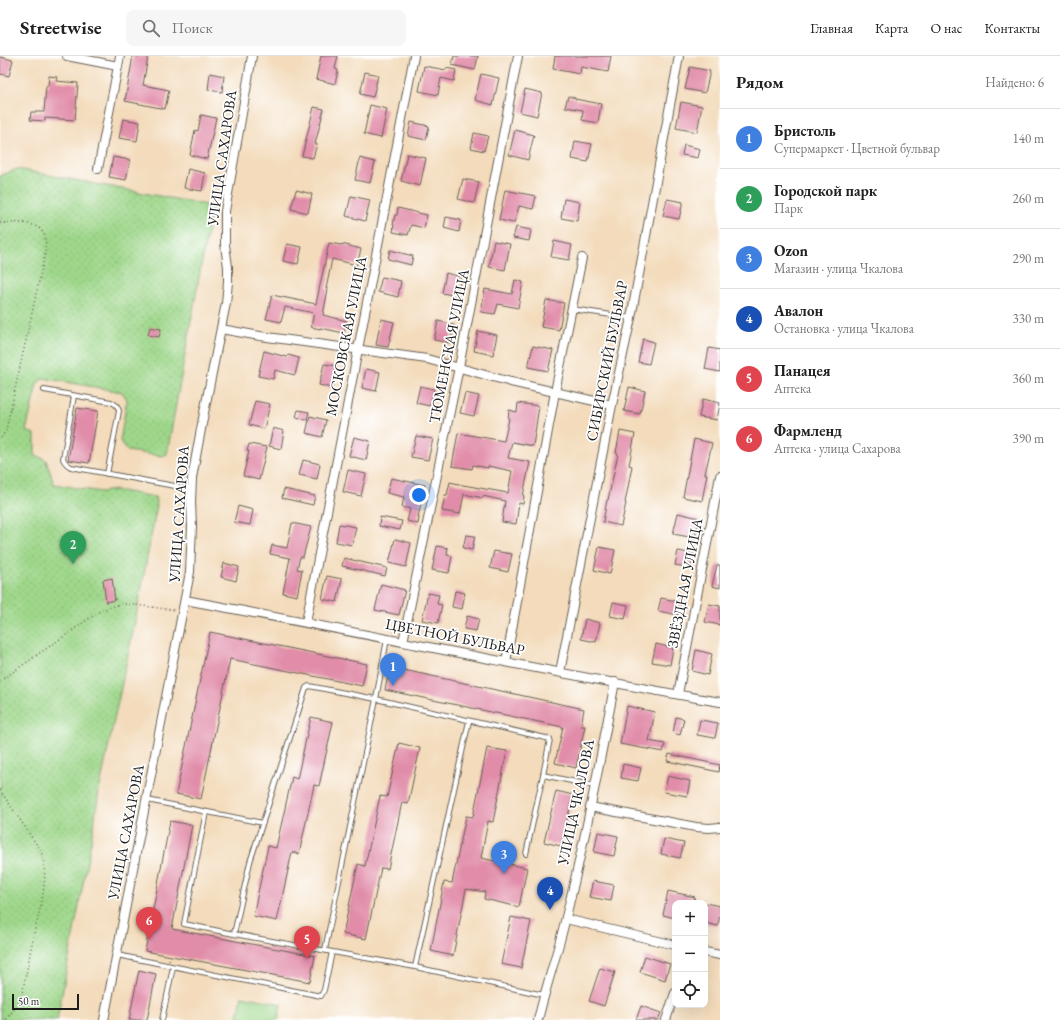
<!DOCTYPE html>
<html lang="ru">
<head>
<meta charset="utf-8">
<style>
  body { margin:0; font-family:"EB Garamond",serif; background:#f6f6f6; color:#222 }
  .controls { position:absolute; right:12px; bottom:12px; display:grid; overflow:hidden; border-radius:8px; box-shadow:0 4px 16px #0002 }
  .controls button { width:36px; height:36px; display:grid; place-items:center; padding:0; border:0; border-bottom:1px solid #e0e0e0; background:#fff; color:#222; font:20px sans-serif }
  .scale { position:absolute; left:12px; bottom:10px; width:67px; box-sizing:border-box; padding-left:4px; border:2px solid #1c1c1c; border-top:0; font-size:11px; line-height:14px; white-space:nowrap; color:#1c1c1c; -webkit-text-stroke:3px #fff; paint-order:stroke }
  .you { position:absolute; left:419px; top:439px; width:14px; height:14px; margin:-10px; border:3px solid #fff; border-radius:50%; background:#1a73e8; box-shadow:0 0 0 6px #1a73e833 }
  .badge { display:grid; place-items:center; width:26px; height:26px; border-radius:50%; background:#0b8043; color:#fff; font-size:13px; font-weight:700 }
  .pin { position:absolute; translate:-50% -33px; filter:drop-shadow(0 1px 2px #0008) }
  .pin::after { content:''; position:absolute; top:21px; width:14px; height:12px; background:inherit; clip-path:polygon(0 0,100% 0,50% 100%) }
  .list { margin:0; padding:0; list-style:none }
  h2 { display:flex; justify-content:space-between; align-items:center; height:52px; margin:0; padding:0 16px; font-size:17px }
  h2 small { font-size:13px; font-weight:400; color:#767676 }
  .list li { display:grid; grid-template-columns:26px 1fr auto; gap:12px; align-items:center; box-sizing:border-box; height:60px; padding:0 16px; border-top:1px solid #e0e0e0 }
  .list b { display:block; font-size:15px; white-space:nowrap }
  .list p { margin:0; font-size:13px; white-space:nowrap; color:#767676 }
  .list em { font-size:13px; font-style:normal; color:#767676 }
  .icon { flex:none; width:22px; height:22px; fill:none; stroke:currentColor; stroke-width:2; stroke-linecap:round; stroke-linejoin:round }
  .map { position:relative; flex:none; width:720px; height:964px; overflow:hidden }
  header { display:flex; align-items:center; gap:24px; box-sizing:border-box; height:56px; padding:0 20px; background:#fff; border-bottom:1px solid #e0e0e0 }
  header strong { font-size:19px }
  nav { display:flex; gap:22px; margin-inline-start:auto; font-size:14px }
  .search { width:280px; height:36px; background:#f6f6f6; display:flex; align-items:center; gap:10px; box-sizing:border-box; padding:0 14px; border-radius:8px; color:#767676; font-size:15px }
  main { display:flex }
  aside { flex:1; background:#fff }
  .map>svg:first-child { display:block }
  .green { fill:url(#green-dots); stroke:#5d7a53 }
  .pitch { fill:#9ed78a; stroke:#5d7a53 }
  .building { fill:#e18ca9 }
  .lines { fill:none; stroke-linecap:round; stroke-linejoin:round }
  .service-casing { stroke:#675f54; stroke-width:6 }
  .minor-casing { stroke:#675f54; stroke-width:10 }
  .path { stroke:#675f54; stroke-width:1.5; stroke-dasharray:1 3; stroke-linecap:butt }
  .service { stroke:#fff; stroke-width:4 }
  .minor { stroke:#fff; stroke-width:8 }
  .labels { text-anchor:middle; stroke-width:3.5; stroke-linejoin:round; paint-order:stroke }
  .street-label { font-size:15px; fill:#1c1c1c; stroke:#fff }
</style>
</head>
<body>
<header>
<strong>Streetwise</strong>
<div class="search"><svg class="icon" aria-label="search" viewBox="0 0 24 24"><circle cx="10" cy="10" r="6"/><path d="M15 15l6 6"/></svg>Поиск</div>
<nav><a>Главная</a><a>Карта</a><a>О нас</a><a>Контакты</a></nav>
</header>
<main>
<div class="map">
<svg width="720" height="964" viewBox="0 0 720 964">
  <defs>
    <pattern id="green-dots" width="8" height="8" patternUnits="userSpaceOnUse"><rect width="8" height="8" fill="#9ed78a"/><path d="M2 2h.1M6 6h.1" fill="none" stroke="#88b876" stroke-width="1.8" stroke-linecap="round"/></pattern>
  </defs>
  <rect width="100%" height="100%" fill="#fff"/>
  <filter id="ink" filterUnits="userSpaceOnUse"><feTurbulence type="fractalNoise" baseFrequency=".025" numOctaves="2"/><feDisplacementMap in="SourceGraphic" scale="8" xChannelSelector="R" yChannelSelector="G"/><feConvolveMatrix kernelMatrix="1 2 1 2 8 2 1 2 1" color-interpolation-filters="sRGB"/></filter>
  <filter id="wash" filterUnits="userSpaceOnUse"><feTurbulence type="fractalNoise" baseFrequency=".012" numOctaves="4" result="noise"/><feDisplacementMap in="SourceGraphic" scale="16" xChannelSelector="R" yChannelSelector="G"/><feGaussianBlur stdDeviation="0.9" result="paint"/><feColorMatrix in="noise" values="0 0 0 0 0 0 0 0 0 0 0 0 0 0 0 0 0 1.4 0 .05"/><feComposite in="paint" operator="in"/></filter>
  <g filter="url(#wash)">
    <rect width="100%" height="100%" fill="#f3dbbb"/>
    <path class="green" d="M17,113L212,150L167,398L162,400L127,395L120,385L127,343L122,336L43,322L37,328L26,375L35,378V399L46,404L54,428L101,436L116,434L155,441L157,449L135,566L99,735L92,781L57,964H0V120Z"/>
    <path class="pitch" d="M242,940L281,948L278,964H252L238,961Z"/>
    <g id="blocks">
      <g class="building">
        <path d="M133,0L148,1L143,29L169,34L165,53L125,45Z"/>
        <path d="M321,0H338L335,13L338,14L335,28L316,23Z"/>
        <path d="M454,0H478L475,14L452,9Z"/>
        <path d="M555,0H611L608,16L581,11L580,18L553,13Z"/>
        <path d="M0,1L13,4L9,20L0,18Z"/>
        <path d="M424,10L446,14V12L456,14L454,25L441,22L438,39L419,35Z"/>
        <path d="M690,11L710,15L705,37L685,33Z"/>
        <path d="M365,16L378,19L373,41L360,38Z"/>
        <path d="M210,17L224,20L222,36L208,34Z"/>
        <path d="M481,18L499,22L493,49L475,44Z"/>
        <path d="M49,20L57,21L56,25L78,27L75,64L45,62V65L30,64L31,56H44L46,30H48Z"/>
        <path d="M525,33L542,37L537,60L520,56Z"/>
        <path d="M568,40L575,42V43L601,48L598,67L582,64L583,54L565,51Z"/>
        <path d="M681,46L702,50L697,76L676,72Z"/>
        <path d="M370,49L387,53L381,82L364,78Z"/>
        <path d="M314,51L324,53L315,88H317L313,102L302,100Z"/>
        <path d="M201,59L216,62L207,103L190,99L195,74L198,75Z"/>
        <path d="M123,63L140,66L137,85L119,82Z"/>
        <path d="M411,66L429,70L426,84L408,80Z"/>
        <path d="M515,74L534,79L528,104L509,99Z"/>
        <path d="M474,77L488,80L484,95L471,92Z"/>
        <path d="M575,85L592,88L588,106L572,103Z"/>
        <path d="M684,89L700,93L698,102L682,99Z"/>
        <path d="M407,98L426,102L420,130L401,125Z"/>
        <path d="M113,101L130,104L126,124L109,121Z"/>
        <path d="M360,102L375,106L370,127L355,124Z"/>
        <path d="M188,113L205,117L202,135L184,132Z"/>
        <path d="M463,123L479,126L474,147L458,143Z"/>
        <path d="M296,134L312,138L308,157L291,153Z"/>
        <path d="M505,134L536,140L533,153L519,150L514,167L499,164Z"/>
        <path d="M351,140L370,144L365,165L346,160Z"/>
        <path d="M564,143L580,146L577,165L561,162Z"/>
        <path d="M667,143L683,146L679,163L663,160Z"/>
        <path d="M398,152L427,159L424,172L411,169L408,179L393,176L394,169H393L395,159H397Z"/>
        <path d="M446,161L461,164L459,176L444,172Z"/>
        <path d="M516,171L531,174L529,185L513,182Z"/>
        <path d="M494,185L510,188L505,214L489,211Z"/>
        <path d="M554,185L572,189L569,204L551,201Z"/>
        <path d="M329,187L341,189L342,188L361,193L357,209L332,203L326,233H328L323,259L347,265L344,277L320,272V273L311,271L314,257L285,251L281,266L266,263L272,239L316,248Z"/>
        <path d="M287,188L302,191L298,208L283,205Z"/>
        <path d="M390,194L413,200L411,209L388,203Z"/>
        <path d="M446,217L461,221L457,240L442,237Z"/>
        <path d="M382,221L401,225L398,241L378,236Z"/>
        <path d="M515,224L523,226L518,252L498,248L495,258L481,256L485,233L512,238Z"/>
        <path d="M546,244L564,247L559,274L541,271Z"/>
        <path d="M381,263L394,266L388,291L376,289Z"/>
        <path d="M438,265L454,269L450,287L434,284Z"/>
        <path d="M150,271L161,273L159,281L148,279Z"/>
        <path d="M478,275L497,279L493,299L474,295Z"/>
        <path d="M643,283L654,286L649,308L638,306Z"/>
        <path d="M533,290L553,294L548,315L528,311Z"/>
        <path d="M709,292L720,294V316L705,313Z"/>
        <path d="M264,295L287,301L288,299L299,302L295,319L275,314L273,323L258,320Z"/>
        <path d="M324,308L337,310L332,332L319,329Z"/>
        <path d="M366,313L380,316L376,335L362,332Z"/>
        <path d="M420,330L434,333L430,350L416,347Z"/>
        <path d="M629,331L645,335L640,358L624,355Z"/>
        <path d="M465,337L479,340L474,360L460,357Z"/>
        <path d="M703,343L720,347L717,364L699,361Z"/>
        <path d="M255,345L270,348L264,373L249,369Z"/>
        <path d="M518,347L539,350L533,390L512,386L508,402L530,406L523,440H524L523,448L519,447L516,468L502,466L505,445L483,440V442L464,438L460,458L442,455L445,439H447L450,426L463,429L508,437L512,415L488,410V412L473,409L472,413L452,410L458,377L504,385L509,363H508L509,354L517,356Z"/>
        <path d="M77,352L98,355L89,407L68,404Z"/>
        <path d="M298,354L309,356L307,364L296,361Z"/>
        <path d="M310,360L326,364L322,381L306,377Z"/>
        <path d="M273,372L284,375L281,393L269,390Z"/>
        <path d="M620,375L635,378L629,409L632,410L625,447H626L621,470L603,466L607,444H608L618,398L616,397Z"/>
        <path d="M416,380L433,383L428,404L411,401Z"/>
        <path d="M354,381L370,385L366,404L349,400Z"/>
        <path d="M694,383L712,387L705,418H707L702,445L683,441Z"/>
        <path d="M249,388L267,391L259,424L243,420L249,395H247Z"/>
        <path d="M303,404L320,408L317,423L299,419Z"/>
        <path d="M348,414L366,418L361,440L343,436Z"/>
        <path d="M391,422L425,429L418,461H419L418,468L407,465L410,453L402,451L404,441L387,437Z"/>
        <path d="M284,433L315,440L313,449L282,442Z"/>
        <path d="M238,450L253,454L250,469L234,466Z"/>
        <path d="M678,457L699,462L695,482L673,478Z"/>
        <path d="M380,461L402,465L400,474L379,470Z"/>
        <path d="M292,467L311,471L303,501H300L297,513L302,514L297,540L283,537L290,502L270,498L272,489L287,492Z"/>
        <path d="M339,468L356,471L352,489L336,486Z"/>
        <path d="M466,479L475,480L472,494L463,492Z"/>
        <path d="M395,483L411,487L406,511L389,507Z"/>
        <path d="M437,490L448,492L447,499L452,500L449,517L432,514Z"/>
        <path d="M599,491L615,494L610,518L594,514Z"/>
        <path d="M494,495L512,498L508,516L490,512Z"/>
        <path d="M678,495L694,498L691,512L675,509Z"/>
        <path d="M344,502L387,512L385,520L342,510Z"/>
        <path d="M224,507L239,511L236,525L221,521Z"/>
        <path d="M717,509H720V532L712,530Z"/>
        <path d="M327,520L342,523L337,546L322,543Z"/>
        <path d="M112,522L115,544L106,546L103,524Z"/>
        <path d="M381,528L405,534L399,559L375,554Z"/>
        <path d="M455,535L465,537L462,553L452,551Z"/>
        <path d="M428,537L439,539L437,548L442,549L438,567L422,564Z"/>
        <path d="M661,542L681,546L678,559L658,555Z"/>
        <path d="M613,546L628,549L625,563L610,560Z"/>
        <path d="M709,548L720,550V569L705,566Z"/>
        <path d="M467,560L479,563L476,575L464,573Z"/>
        <path d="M585,563L600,567L596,586L581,583Z"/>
        <path d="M210,576L367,608L362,630L230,603L201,743L176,738Z"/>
        <path d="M656,588L673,592L670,609L652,606Z"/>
        <path d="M696,594L712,598L708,619L692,615Z"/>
        <path d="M390,611L584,653L581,670H585L576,712L555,707L563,671L385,634Z"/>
        <path d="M627,650L655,656L649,685L665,688L663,696L620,688Z"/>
        <path d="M311,661L333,666L319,730L314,729L299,798L292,796L277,865L253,860L268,790L276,792L292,721L297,723Z"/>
        <path d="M676,661L684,663L680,679L673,677Z"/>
        <path d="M700,664L718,667L715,682L697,679Z"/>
        <path d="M399,687L420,692L408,748L402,746L388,813L381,812L366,883L343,878L358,808L365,810L380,740L387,741Z"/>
        <path d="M487,692L507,695L493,766L488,765L481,802L527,812L519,851L484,843L485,836L466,833L453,900L431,895L444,826L452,827L466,760L473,761Z"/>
        <path d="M669,698L720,709L719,716L667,705Z"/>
        <path d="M623,708L641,712L638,725L621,722Z"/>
        <path d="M668,720L690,725L687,740L664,736Z"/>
        <path d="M556,735L573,739L561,790L544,786Z"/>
        <path d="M170,765L192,769L172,873L315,900L310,926L145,895Z"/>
        <path d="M598,776L618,780L614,800L594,796Z"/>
        <path d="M664,783L684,787L680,802L661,798Z"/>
        <path d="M593,825L614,829L611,845L589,841Z"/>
        <path d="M668,835L695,841L693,847H675V862L663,859Z"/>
        <path d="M705,847L720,850V858L718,870L705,867Z"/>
        <path d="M511,861L531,865L521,912L501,908Z"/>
        <path d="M645,900L670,908L665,924L640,916Z"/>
        <path d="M600,912L615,916L604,950L589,945Z"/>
        <path d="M139,914L156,918L147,964H129Z"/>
        <path d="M641,950L661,957L658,964H636Z"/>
      </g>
    </g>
  </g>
  <g filter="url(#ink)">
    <use href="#blocks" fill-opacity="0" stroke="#675f54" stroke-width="1"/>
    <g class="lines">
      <defs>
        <g id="service">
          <path d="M572,253L631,262"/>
          <path d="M44,334L111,346C116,348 118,350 119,355L107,418"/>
          <path d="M74,340L63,403C65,407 67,409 71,411L191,433"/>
          <path d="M147,744L263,767"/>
          <path d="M206,756L184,868L234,878L415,911L544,939"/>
          <path d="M526,798L543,719"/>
          <path d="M234,878L250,806L306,632L309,630L376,643L550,683L543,719L595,730"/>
          <path d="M325,894L376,643L387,583"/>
          <path d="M117,899L321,940L324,934L332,896"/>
          <path d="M415,911L469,665"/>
          <path d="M162,964L173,911"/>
        </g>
        <g id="minor">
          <path d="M67,0L118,10"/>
          <path d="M98,113L120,0"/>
          <path d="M221,273L260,280L427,303L511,326L612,349"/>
          <path d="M185,544C364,577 541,615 720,646"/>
          <path d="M306,566L414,0"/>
          <path d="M403,586L459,311L518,0"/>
          <path d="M506,606L555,336L582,202"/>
          <path d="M560,616L612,349L631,262L679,0"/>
          <path d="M678,638L720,420"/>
          <path d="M590,751L696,771L709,772L720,771"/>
          <path d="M566,863L675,889"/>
          <path d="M705,896L720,899"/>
          <path d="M104,964L190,516L192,470L191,446L192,422L204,357L226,247L228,226V211L225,189V155L252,0"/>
          <path d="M538,964C546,930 558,896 566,861C585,784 600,705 615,626"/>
          <path d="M666,964L675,937"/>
        </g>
      </defs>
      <use href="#service" class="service-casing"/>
      <use href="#minor" class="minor-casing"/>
      <g class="path">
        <path d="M0,167C14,167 41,163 45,182C46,187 45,193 45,198L6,374L0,384"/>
        <path d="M0,625L100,555C109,551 118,548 128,548L174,554"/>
        <path d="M0,734L41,795C50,822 40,852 34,878C30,896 27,915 23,933C20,946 14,954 6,964"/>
        <path d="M169,904V900"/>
      </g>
      <use href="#service" class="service"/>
      <use href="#minor" class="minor"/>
    </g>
  </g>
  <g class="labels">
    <g class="street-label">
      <text transform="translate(222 102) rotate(-82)" y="5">УЛИЦА САХАРОВА</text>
      <text transform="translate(346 280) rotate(-79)" y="5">МОСКОВСКАЯ УЛИЦА</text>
      <text transform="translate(449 290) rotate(-79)" y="5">ТЮМЕНСКАЯ УЛИЦА</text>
      <text transform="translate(607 305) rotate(-79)" y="5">СИБИРСКИЙ БУЛЬВАР</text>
      <text transform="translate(179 458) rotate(-86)" y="5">УЛИЦА САХАРОВА</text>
      <text transform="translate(685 527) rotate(-79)" y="5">ЗВЁЗДНАЯ УЛИЦА</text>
      <text transform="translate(455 581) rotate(11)" y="5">ЦВЕТНОЙ БУЛЬВАР</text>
      <text transform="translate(576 746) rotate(-78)" y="5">УЛИЦА ЧКАЛОВА</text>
      <text transform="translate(126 776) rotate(-79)" y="5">УЛИЦА САХАРОВА</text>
    </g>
  </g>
</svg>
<div class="controls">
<button>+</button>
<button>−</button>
<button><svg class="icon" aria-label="locate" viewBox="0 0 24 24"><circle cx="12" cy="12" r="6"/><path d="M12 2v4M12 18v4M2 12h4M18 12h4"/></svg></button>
</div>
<div class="scale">50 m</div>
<div class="you"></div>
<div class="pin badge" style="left:393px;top:630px;background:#3f7fe0">1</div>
<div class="pin badge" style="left:73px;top:508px;background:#2e9e5b">2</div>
<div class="pin badge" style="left:504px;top:818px;background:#3f7fe0">3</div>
<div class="pin badge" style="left:550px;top:854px;background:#1a4fb4">4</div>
<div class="pin badge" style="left:307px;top:903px;background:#e0444e">5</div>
<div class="pin badge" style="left:149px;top:884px;background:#e0444e">6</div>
</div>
<aside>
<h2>Рядом<small>Найдено: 6</small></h2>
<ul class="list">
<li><span class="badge" style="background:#3f7fe0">1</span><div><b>Бристоль</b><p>Супермаркет · Цветной бульвар</p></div><em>140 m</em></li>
<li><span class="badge" style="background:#2e9e5b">2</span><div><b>Городской парк</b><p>Парк</p></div><em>260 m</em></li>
<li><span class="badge" style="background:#3f7fe0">3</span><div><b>Ozon</b><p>Магазин · улица Чкалова</p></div><em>290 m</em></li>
<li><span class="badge" style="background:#1a4fb4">4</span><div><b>Авалон</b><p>Остановка · улица Чкалова</p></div><em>330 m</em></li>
<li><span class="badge" style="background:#e0444e">5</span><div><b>Панацея</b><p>Аптека</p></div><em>360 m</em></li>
<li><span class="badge" style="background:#e0444e">6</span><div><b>Фармленд</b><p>Аптека · улица Сахарова</p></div><em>390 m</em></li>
</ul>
</aside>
</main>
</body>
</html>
